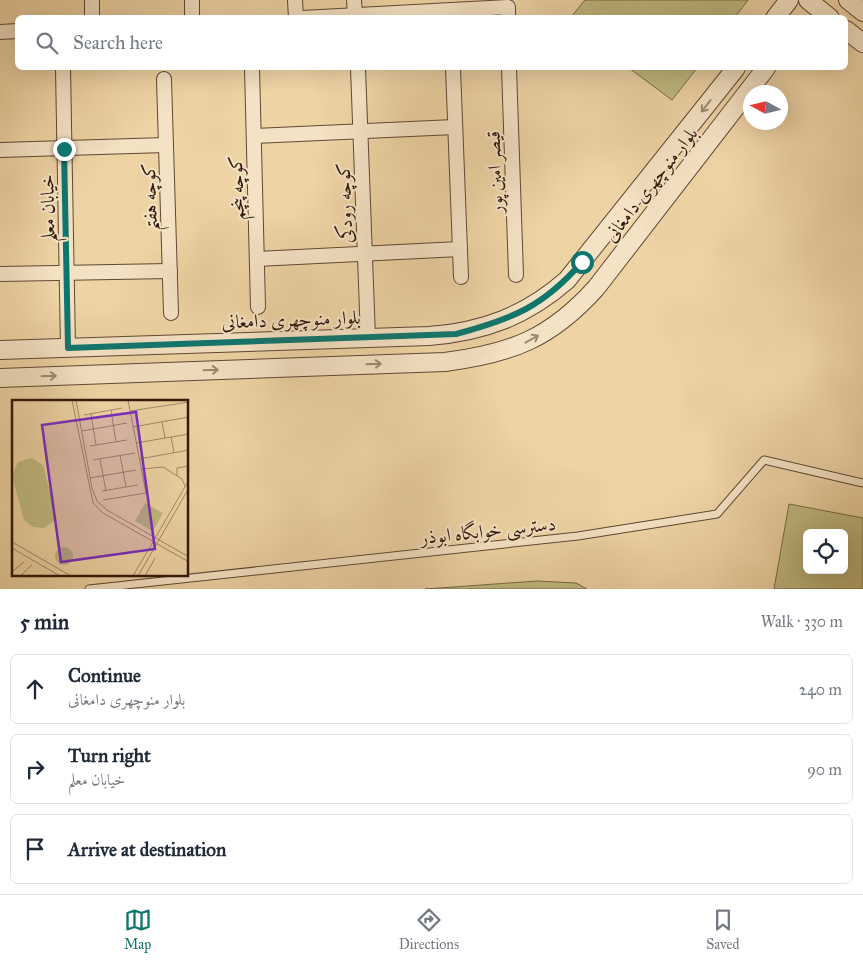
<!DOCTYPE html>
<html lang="en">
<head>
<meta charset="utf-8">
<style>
  body { margin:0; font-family:"IM FELL Great Primer",Amiri,serif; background:#f6f6f7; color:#1f2937 }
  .controls { position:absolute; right:15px; bottom:15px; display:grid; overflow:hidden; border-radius:8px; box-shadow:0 5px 20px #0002 }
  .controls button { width:45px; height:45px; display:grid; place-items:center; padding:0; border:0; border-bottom:1px solid #e0e1e3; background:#fff; color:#1f2937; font:25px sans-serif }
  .compass { position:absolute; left:743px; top:85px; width:45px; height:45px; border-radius:50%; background:#fff; box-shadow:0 5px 20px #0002; rotate:278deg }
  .stop { position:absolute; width:15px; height:15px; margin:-11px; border:4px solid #0f766e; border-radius:50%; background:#fff }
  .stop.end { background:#0f766e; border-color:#fff; box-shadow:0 1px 5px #0008 }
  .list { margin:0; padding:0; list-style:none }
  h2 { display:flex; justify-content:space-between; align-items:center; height:65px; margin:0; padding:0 20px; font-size:21px }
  h2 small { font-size:16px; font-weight:400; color:#747a83 }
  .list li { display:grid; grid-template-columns:32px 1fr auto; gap:15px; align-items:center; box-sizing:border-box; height:70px; margin:0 10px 10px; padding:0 10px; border:1px solid #e0e1e3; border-radius:8px }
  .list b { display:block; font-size:19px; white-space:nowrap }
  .list p { margin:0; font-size:16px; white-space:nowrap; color:#747a83 }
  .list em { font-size:16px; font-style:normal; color:#747a83 }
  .icon { flex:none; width:28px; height:28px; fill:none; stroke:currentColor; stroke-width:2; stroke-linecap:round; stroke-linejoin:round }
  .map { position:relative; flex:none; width:863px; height:589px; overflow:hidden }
  .search { position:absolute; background:#fff; box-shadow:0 5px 20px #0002; left:15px; right:15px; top:15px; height:55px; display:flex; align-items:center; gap:12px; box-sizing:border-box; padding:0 18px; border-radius:8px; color:#747a83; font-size:19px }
  .sheet { height:305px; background:#fff }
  nav { display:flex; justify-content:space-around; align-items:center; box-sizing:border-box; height:70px; border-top:1px solid #e0e1e3; background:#fff; font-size:14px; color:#747a83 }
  nav a { display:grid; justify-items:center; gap:2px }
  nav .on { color:#0f766e }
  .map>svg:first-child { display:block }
  .green { fill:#c0ba81; stroke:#786a46; fill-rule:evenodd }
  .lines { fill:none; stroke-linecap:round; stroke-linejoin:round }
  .service-casing { stroke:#604832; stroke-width:9 }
  .minor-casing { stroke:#604832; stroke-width:16 }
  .tertiary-casing { stroke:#604832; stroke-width:20 }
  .service { stroke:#f4e2c4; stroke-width:7 }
  .minor { stroke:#f4e2c4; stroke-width:14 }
  .tertiary { stroke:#f4e2c4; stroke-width:18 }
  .oneway { stroke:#9c8871 }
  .route { stroke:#0f766e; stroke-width:6 }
  .labels { text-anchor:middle; stroke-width:4; stroke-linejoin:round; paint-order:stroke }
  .street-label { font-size:19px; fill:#311a0c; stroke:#f4e2c4 }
  .inset-road { fill:none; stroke:#a28968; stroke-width:1 }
  .view { fill:#7b2cbf; fill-opacity:0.15; stroke:#7b2cbf; stroke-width:2.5 }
  .inset-edge { fill:none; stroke:#311a0c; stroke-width:2.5 }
</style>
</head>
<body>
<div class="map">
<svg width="863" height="589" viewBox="0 0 863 589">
  <rect width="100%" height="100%" fill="#eed3a5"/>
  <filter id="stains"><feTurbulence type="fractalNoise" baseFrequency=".004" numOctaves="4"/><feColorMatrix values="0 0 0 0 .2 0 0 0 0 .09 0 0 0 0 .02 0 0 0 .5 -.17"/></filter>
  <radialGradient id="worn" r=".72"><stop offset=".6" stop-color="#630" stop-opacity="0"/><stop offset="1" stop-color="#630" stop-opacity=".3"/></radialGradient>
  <g class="green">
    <path d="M585,0H748L735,17H571Z"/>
    <path d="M629,68H697L672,100Z"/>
    <path d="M789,504L863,518V589H774ZM807,533H844V570H807Z"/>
    <path d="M537,581L576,583L587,589H425Z"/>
  </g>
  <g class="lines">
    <defs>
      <path id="service" d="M89,589L578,536L717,514L764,460L863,483"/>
      <g id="minor">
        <path d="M92,0V18"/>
        <path d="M192,0V18"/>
        <path d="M295,0L296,18"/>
        <path d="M354,0L355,15"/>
        <path d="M302,18L508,7V18"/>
        <path d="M0,32L18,31"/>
        <path d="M63,68L68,348"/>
        <path d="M252,68L258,307"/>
        <path d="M358,68L368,338"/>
        <path d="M453,68L461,277"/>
        <path d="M509,68L516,275"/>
        <path d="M164,79L171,313"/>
        <path d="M254,136L455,127"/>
        <path d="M0,150L166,145"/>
        <path d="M257,259L460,249"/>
        <path d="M0,274L170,271"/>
      </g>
      <g id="tertiary">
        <path d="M808,0L830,18"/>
        <path d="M848,0L863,12"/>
        <path d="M775,18L789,0"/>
        <path d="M846,30L863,43"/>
        <path d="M0,350L429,336C483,332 526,316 567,280L736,68"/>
        <path d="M0,378L445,362C512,353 550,339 596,288L766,68"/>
      </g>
    </defs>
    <use href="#service" class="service-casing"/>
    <use href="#minor" class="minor-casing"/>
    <use href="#tertiary" class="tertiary-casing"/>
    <use href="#service" class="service"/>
    <use href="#minor" class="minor"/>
    <use href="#tertiary" class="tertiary"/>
  </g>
  <defs><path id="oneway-shaft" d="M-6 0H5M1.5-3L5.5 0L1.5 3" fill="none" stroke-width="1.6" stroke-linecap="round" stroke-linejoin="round" transform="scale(1.25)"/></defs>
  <g class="oneway">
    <use href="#oneway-shaft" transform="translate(706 106) rotate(128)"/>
    <use href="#oneway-shaft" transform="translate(532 339) rotate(-29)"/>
    <use href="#oneway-shaft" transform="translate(374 364) rotate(-2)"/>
    <use href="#oneway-shaft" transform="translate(211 370) rotate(-2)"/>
    <use href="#oneway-shaft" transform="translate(49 376) rotate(-2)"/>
  </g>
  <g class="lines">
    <path class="route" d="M64,149L68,348L456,334C512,319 543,307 582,262"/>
  </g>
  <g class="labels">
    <g class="street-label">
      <text transform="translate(494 172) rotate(-92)" y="7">قیصر امین پور</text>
      <text transform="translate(650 184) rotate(-52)" y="7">بلوار منوچهری دامغانی</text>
      <text transform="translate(236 188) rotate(-92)" y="7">کوچه پنچم</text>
      <text transform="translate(149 197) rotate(-92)" y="7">کوچه هفتم</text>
      <text transform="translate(344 203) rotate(-92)" y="7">کوچه رودکی</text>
      <text transform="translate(47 208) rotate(-91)" y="7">خیابان معلم</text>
      <text transform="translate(291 319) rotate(-2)" y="7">بلوار منوچهری دامغانی</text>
      <text transform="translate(488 530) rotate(-6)" y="7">دسترسی خوابگاه ابوذر</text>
    </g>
  </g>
  <g transform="translate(12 400)">
    <rect width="176" height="176" fill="#eed3a5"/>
    <path d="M20,58L31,65L43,110L42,121L32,128L21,127L12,120L0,76L6,62ZM133,103L151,113L141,131L123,121ZM43 156a9 9 0 1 1 18 0a9 9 0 1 1-18 0Z" fill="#c0ba81"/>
    <path class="inset-road" d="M60,0L81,103L91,113L177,162M64,0L80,88L85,101L95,110L177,157M99,10L104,42M118,11L177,2M79,14L84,45M72,15L110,8M150,22L153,38M121,27L177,17M70,31L115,23M159,37L162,53M124,43L177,34M78,46L115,40M108,55L114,87M88,59L94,91M127,59L177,50M81,60L123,53M129,69L151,67L170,79L173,86M165,76V68L177,66M78,78L124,70M90,91L126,85M91,100L134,93L116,0M0,142L59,176M0,148L48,176M0,172L12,162M8,176L20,165M121,176L177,80M126,176L177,88M133,176L143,158"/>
    <path class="view" d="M124,12L143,149L49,162L30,25Z"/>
    <rect width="176" height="176" class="inset-edge"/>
  </g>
  <rect width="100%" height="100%" filter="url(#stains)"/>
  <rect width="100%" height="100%" fill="url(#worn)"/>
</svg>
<div class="controls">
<button><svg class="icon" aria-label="locate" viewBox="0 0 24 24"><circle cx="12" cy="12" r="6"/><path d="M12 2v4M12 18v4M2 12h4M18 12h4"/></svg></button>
</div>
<svg class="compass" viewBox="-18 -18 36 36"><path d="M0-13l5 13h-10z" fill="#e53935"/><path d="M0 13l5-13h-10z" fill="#747a83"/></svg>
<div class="stop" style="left:582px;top:262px"></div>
<div class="stop end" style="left:64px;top:149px"></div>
<div class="search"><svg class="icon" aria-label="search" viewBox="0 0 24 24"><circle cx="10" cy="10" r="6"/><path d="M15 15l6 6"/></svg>Search here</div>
</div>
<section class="sheet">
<h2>5 min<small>Walk · 330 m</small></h2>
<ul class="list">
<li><svg class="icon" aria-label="ahead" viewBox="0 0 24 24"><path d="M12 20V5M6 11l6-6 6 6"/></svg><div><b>Continue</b><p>بلوار منوچهری دامغانی</p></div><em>240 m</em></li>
<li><svg class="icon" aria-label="right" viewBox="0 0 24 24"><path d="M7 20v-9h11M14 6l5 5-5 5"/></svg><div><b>Turn right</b><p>خیابان معلم</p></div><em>90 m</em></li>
<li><svg class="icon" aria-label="arrive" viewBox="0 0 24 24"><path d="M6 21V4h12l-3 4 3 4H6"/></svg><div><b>Arrive at destination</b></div></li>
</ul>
</section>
<nav>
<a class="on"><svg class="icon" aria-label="map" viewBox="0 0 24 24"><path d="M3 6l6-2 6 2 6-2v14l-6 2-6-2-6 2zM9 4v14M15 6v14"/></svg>Map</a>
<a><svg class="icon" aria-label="directions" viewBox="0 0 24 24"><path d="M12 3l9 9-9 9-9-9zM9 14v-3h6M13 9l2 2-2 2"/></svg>Directions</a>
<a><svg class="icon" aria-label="saved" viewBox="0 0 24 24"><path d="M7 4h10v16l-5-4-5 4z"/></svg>Saved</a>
</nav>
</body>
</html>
